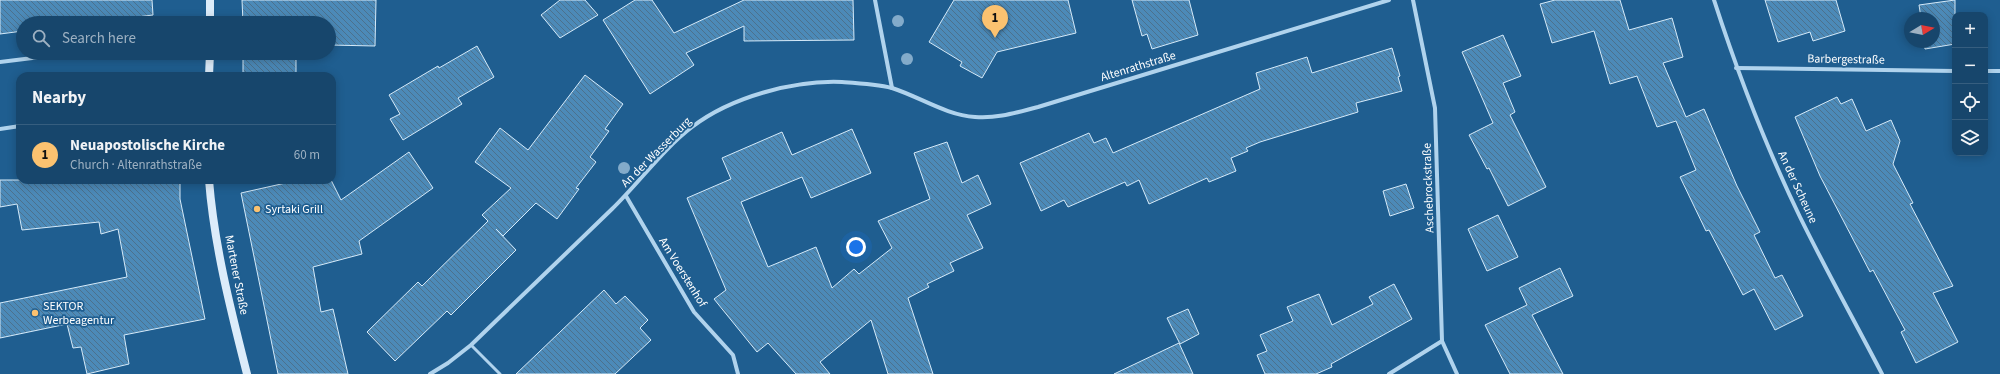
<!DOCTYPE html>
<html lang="en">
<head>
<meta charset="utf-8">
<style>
  body { margin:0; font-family:"Source Sans 3",sans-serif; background:#204d72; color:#f1f3f6 }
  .controls { position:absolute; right:12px; top:12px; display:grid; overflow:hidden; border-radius:8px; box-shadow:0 2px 10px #0003 }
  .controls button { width:36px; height:36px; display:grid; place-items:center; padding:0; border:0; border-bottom:1px solid #365e7f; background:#17466c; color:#f1f3f6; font:20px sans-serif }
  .compass { position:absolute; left:1904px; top:12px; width:36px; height:36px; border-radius:50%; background:#17466c; box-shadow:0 2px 10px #0003; rotate:80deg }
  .you { position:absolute; left:856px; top:247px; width:14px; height:14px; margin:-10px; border:3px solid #fff; border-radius:50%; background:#1a73e8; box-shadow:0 0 0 6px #1a73e833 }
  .badge { display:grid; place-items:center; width:26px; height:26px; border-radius:50%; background:#fbc270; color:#111; font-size:13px; font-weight:700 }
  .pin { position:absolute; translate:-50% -33px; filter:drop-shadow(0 1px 2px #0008) }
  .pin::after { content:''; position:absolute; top:21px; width:14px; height:12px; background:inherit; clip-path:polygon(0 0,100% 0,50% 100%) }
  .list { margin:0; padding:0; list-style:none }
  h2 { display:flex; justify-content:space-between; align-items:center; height:52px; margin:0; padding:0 16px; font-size:17px }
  h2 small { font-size:13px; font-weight:400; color:#9eb1c2 }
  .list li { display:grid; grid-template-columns:26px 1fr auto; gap:12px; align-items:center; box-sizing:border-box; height:60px; padding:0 16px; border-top:1px solid #365e7f }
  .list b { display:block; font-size:15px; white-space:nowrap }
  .list p { margin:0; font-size:13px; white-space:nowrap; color:#9eb1c2 }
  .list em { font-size:13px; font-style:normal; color:#9eb1c2 }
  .icon { flex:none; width:22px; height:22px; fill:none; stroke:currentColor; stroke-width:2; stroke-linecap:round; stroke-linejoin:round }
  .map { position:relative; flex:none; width:2000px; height:374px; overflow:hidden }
  .search { position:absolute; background:#17466c; box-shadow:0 2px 10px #0003; left:16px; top:16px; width:320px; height:44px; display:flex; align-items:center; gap:10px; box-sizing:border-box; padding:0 14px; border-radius:22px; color:#9eb1c2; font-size:15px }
  .panel { position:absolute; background:#17466c; box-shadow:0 2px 10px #0003; left:16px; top:72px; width:320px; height:112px; border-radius:12px }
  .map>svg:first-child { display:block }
  .building { fill:url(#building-back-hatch); stroke:#d5eaf9 }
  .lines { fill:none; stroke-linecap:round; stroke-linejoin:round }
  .service { stroke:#b0d3ed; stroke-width:3 }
  .minor { stroke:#b0d3ed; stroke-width:4 }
  .secondary { stroke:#dcecfa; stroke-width:8 }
  .tree { fill:#83abca }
  .poi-dot { fill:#fbc270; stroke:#1f5e90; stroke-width:1.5 }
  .labels { text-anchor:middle; stroke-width:3.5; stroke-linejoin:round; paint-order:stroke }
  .street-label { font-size:12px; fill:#fff; stroke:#1f5e90 }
  .poi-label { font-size:12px; fill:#fff; stroke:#1f5e90; text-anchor:start }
</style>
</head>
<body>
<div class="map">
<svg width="2000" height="374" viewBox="0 0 2000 374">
  <defs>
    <pattern id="building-back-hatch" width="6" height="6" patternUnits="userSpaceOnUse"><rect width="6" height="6" fill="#4c8ab8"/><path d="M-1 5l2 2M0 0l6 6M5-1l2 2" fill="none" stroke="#4c718d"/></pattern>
  </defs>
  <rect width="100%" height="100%" fill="#1f5e90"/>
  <g class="building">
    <path d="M0,0H152L153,15L88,23H23V31L0,34Z"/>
    <path d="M242,0H376L375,46L329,45V23H243Z"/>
    <path d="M560,0H585L598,15L560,38L541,15Z"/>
    <path d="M635,0H652L674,33L744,0H853L854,40L744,41V26L686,53L694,65L650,94L603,20Z"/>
    <path d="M954,0H1068L1076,33L997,52L982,78L960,66L962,62L929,42Z"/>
    <path d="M1132,0H1189L1198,35L1152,49L1147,34L1142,36Z"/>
    <path d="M1555,0H1620L1629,30L1672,18L1683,57L1663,63L1686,117L1704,109L1737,186L1760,232L1754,235L1775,278L1782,275L1803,316L1775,330L1754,289L1743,295L1709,230L1706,231L1680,177L1696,170L1676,121L1657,127L1637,76L1610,84L1594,31L1552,43L1540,4Z"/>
    <path d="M1765,0H1836L1845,31L1813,41L1810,32L1778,42Z"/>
    <path d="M1955,0V44L1925,49L1924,42H1934V18H1921L1919,5Z"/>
    <path d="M1503,35L1521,76L1503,83L1515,112L1510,115L1546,187L1508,206L1489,168L1487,169L1469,135L1493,123L1462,52Z"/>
    <path d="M477,46L494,77L458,98L462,104L403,140L390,119L400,114L389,95L438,66L439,68Z"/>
    <path d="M1392,48L1400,76L1398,77L1402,91L1356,103L1358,112L1260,142L1246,148L1248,151L1231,158L1236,171L1209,182L1207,178L1149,204L1139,180L1127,186L1125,182L1068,207L1064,200L1041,211L1020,163L1089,133L1094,143L1106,138L1113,153L1260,89L1256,73L1307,57L1312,73Z"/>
    <rect x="243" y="53" width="53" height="23"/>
    <path d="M585,75L623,104L605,129L609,131L590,157L596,162L576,188L579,189L557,219L536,203L503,236L496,229L516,250L451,315L447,311L395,361L367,332L418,282L422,286L488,221L482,215L511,188L475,162L500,128L528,150Z"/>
    <path d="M1837,97L1841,104L1852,99L1866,131L1891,120L1900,141L1893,164L1913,203L1910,204L1953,286L1933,293L1958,342L1916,363L1901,332L1905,330L1873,270L1870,272L1856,245L1820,176L1795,117Z"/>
    <path d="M852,129L871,173L811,198L802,177L741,202L768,267L816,247L832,288L854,269L859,274L892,248L878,221L930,199L914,153L947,142L962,183L978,175L991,204L967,215L983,248L950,263L954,271L927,284L929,287L908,298L933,374H888L871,320L820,362L830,374H796L768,343L757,352L714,299L726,290L687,198L731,179L722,158L782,132L792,155Z"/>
    <path d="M409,152L433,188L359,241L362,254L313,267L321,312L333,309L348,374H278L241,193L299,180H331L341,200Z"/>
    <path d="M0,180H180V199L205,319L124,335L129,364L87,374L81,347L73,348L67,324L0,338V303L127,277L118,229L101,234L99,222L22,230L17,204L0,207Z"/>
    <path d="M1406,184L1414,208L1390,216L1383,191Z"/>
    <path d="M1498,215L1518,257L1487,271L1468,229Z"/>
    <path d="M1560,268L1573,296L1532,315L1563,374H1510L1485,325L1527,305L1519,288Z"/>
    <path d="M1394,284L1412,319L1331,364L1332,367L1316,374H1265L1257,355L1267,351L1260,335L1293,321L1287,307L1319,294L1332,325L1373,304L1369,297Z"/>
    <path d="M604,290L616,304L625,296L648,320L640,328L651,340L615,374H516Z"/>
    <path d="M1188,309L1199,334L1180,344L1167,318Z"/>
    <path d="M1179,343L1193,374H1114Z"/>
  </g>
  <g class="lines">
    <path class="service" d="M471,345L500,374"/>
    <g class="minor">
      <path d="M875,0L892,88"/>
      <path d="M1413,0L1435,108L1442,341L1457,374"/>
      <path d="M1714,0C1738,74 1766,147 1800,217C1826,270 1855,322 1882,374"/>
      <path d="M0,62L73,53"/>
      <path d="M1736,68L1955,71"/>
      <path d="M1985,71H2000"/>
      <path d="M0,129L20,126"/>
      <path d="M626,196L694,312L733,355L738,374"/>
      <path d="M430,374L448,363L471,345C518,300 565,254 612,209C639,183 662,150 692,127C731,97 794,80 842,82C858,83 877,84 892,88C920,97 946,115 975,117C997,119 1018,112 1038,107L1389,0"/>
      <path d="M1389,374L1442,341"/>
    </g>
    <g class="secondary">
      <path d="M210,23V0"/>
      <path d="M209,76L210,53"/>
      <path d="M209,180C214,245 231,311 247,374"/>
    </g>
  </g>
  <g class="tree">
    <circle cx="898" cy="21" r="6"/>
    <circle cx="907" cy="59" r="6"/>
    <circle cx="624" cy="168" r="6"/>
  </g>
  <g class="poi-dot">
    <circle cx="257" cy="209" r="4"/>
    <circle cx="35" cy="313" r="4"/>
  </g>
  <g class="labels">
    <g class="street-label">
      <text transform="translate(1846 59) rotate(1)" y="4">Barbergestraße</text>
      <text transform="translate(1138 66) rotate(-17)" y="4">Altenrathstraße</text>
      <text transform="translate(656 152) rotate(-45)" y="4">An der Wasserburg</text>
      <text transform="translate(1798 187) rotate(65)" y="4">An der Scheune</text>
      <text transform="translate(1428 188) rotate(-92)" y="4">Aschebrockstraße</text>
      <text transform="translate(683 272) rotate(58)" y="4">Am Voerstenhof</text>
      <text transform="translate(237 275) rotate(79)" y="4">Martener Straße</text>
    </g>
    <g class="poi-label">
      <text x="265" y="213">Syrtaki Grill</text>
      <text x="43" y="310">SEKTOR<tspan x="43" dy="14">Werbeagentur</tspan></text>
    </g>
  </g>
</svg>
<div class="controls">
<button>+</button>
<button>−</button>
<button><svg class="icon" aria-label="locate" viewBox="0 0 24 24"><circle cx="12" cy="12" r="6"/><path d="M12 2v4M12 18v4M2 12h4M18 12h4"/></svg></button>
<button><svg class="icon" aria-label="layers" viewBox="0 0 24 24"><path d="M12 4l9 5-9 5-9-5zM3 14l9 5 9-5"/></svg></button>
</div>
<svg class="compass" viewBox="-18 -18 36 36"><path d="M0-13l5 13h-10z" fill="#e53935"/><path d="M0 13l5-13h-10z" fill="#9eb1c2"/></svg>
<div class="you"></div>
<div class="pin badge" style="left:995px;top:38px">1</div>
<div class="search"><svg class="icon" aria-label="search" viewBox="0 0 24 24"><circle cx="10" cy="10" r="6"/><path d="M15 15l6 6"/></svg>Search here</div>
<section class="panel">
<h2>Nearby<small></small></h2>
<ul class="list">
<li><span class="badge">1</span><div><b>Neuapostolische Kirche</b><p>Church · Altenrathstraße</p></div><em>60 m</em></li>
</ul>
</section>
</div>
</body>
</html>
